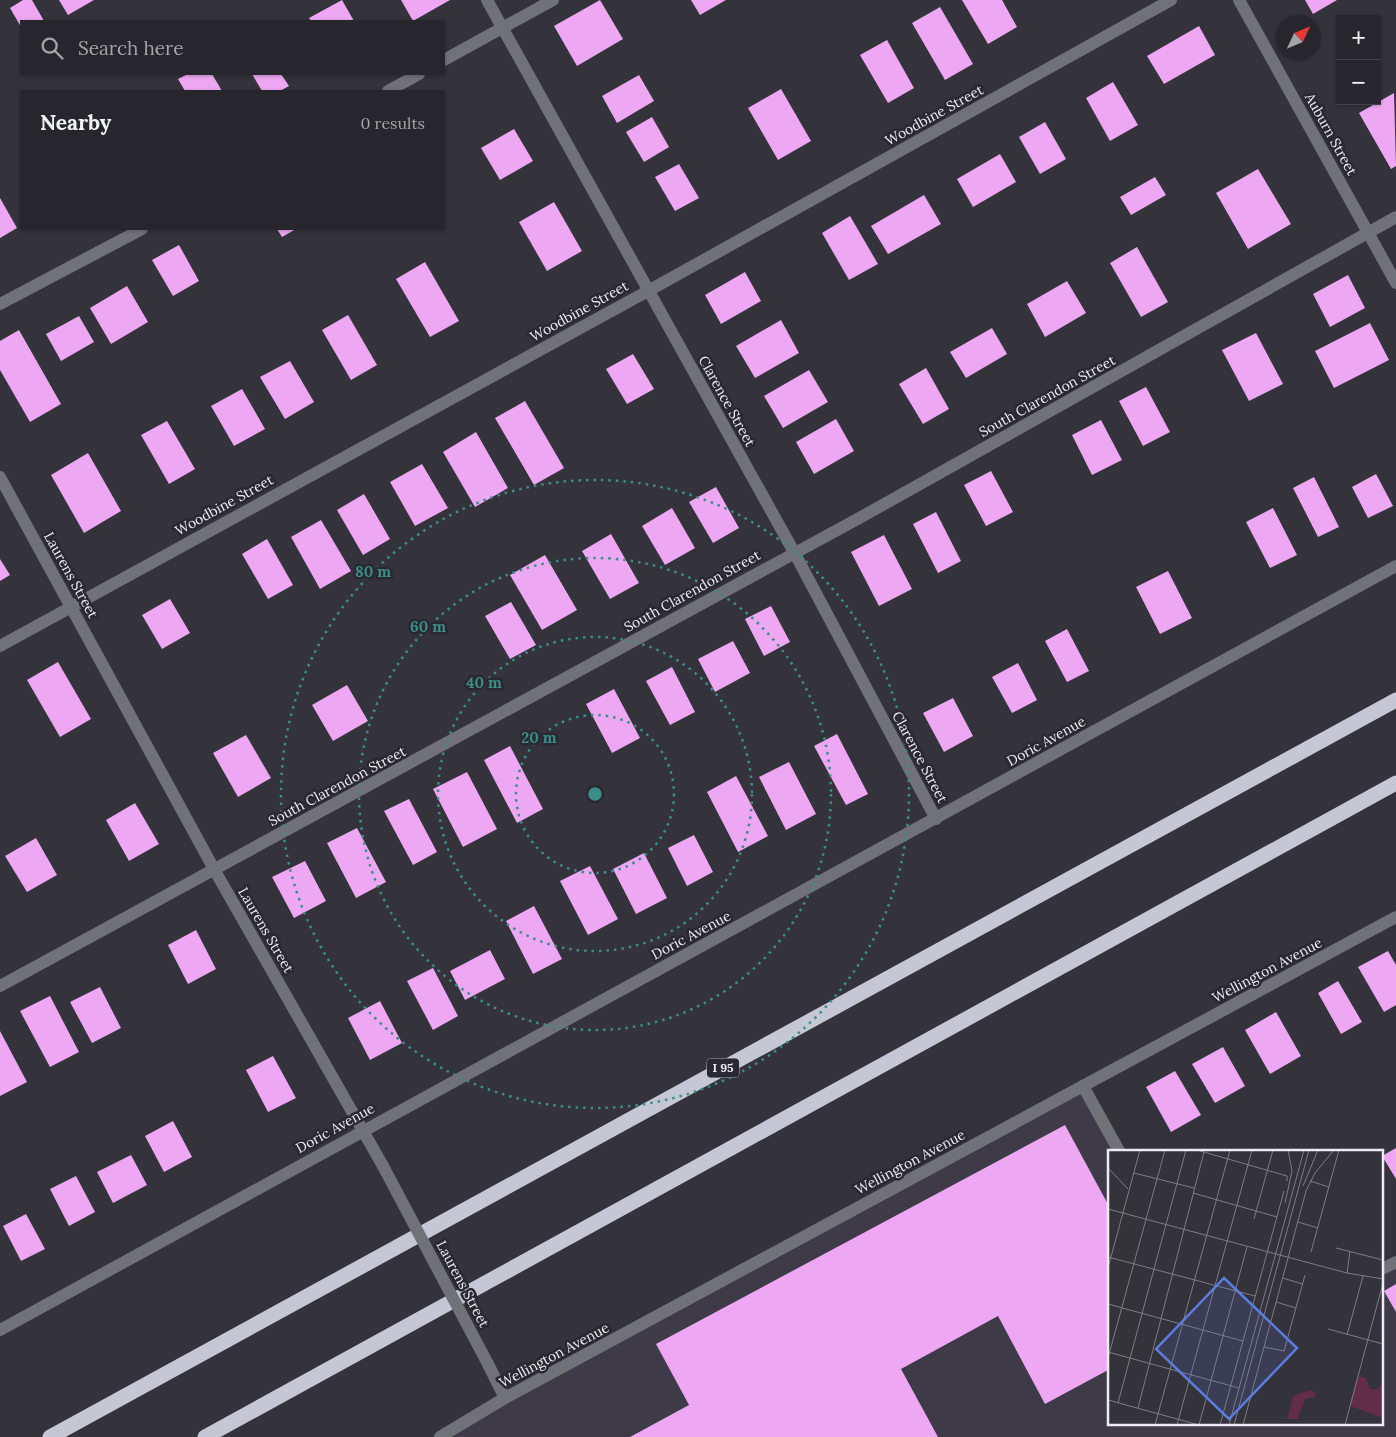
<!DOCTYPE html>
<html lang="en">
<head>
<meta charset="utf-8">
<style>
  body { margin:0; font-family:Lora,serif; background:#333238; color:#f1f3f6 }
  .controls { position:absolute; right:15px; top:15px; display:grid; overflow:hidden; border-radius:0px; box-shadow:0 1px 4px #0004 }
  .controls button { width:45px; height:45px; display:grid; place-items:center; padding:0; border:0; border-bottom:1px solid #434348; background:#27262c; color:#f1f3f6; font:25px sans-serif }
  .compass { position:absolute; left:1276px; top:15px; width:45px; height:45px; border-radius:50%; background:#27262c; box-shadow:0 1px 4px #0004; rotate:46deg }
  .list { margin:0; padding:0; list-style:none }
  h2 { display:flex; justify-content:space-between; align-items:center; height:65px; margin:0; padding:0 20px; font-size:21px }
  h2 small { font-size:16px; font-weight:400; color:#a4a5a9 }
  .icon { flex:none; width:28px; height:28px; fill:none; stroke:currentColor; stroke-width:2; stroke-linecap:round; stroke-linejoin:round }
  .map { position:relative; flex:none; width:1396px; height:1437px; overflow:hidden }
  .search { position:absolute; background:#27262c; box-shadow:0 1px 4px #0004; left:20px; top:20px; width:425px; height:55px; display:flex; align-items:center; gap:12px; box-sizing:border-box; padding:0 18px; border-radius:0px; color:#a4a5a9; font-size:19px }
  .panel { position:absolute; background:#27262c; box-shadow:0 1px 4px #0004; left:20px; top:90px; width:425px; height:140px; border-radius:0px }
  .map>svg:first-child { display:block }
  .built { fill:#3f3a48 }
  .building { fill:#eea8f3 }
  .lines { fill:none; stroke-linecap:round; stroke-linejoin:round }
  .minor { stroke:#717277; stroke-width:12 }
  .motorway { stroke:#c5c8d4; stroke-width:15 }
  .minor-bridge { stroke:#717277; stroke-width:12 }
  .ring { fill:none; stroke:#3b8e88; stroke-width:2.5; stroke-dasharray:2.5 5 }
  .labels { text-anchor:middle; stroke-width:5; stroke-linejoin:round; paint-order:stroke }
  .shield { fill:#2a2831; stroke:#b2b1b8; stroke-width:1 }
  .shield-label { font-size:12px; font-weight:bold; fill:#edecf2 }
  .street-label { font-size:14px; fill:#edecf2; stroke:#2a2831 }
  .inset-road { fill:none; stroke:#7e7c84; stroke-width:1 }
  .view { fill:#5b7de0; fill-opacity:0.15; stroke:#5b7de0; stroke-width:2.5 }
  .inset-edge { fill:none; stroke:#edecf2; stroke-width:2.5 }
  .centre { fill:#3b8e88; stroke:#2a2831; stroke-width:2.5 }
  .ring-label { font-size:15px; text-anchor:middle; font-weight:bold; fill:#3b8e88; stroke:#2a2831; stroke-width:5; stroke-linejoin:round; paint-order:stroke }
</style>
</head>
<body>
<div class="map">
<svg width="1396" height="1437" viewBox="0 0 1396 1437">
  <rect width="100%" height="100%" fill="#34323b"/>
  <path class="built" d="M1087,1088L1122,1151H1110V1423H1382V1269L1396,1262V1437H443Z"/>
  <g class="building">
    <path d="M23,0H32L44,21H21V27L10,8Z"/>
    <path d="M59,0H94L68,15Z"/>
    <path d="M342,0L354,21H311L309,18Z"/>
    <path d="M401,0H450L413,21Z"/>
    <path d="M600,0L623,39L577,66L554,26Z"/>
    <path d="M691,0H726L700,15Z"/>
    <path d="M962,0H1002L1017,27L988,44Z"/>
    <path d="M1305,0H1337L1313,14Z"/>
    <path d="M940,7L973,64L945,80L912,23Z"/>
    <path d="M1199,26L1215,55L1164,84L1147,56Z"/>
    <path d="M887,40L914,88L888,103L860,55Z"/>
    <path d="M188,74H212L222,91H185L178,79Z"/>
    <path d="M252,74H281L289,86L280,91H262Z"/>
    <path d="M639,75L654,101L617,123L602,96Z"/>
    <path d="M1113,82L1138,125L1110,141L1086,98Z"/>
    <path d="M781,89L811,141L778,160L748,108Z"/>
    <path d="M1394,93L1396,166L1391,169L1359,113Z"/>
    <path d="M652,117L669,147L644,162L626,132Z"/>
    <path d="M1045,122L1066,159L1040,174L1019,137Z"/>
    <path d="M514,129L533,161L500,180L481,148Z"/>
    <path d="M1000,154L1016,182L973,207L957,179Z"/>
    <path d="M679,164L699,198L675,211L655,177Z"/>
    <path d="M1258,169L1291,224L1248,249L1216,193Z"/>
    <path d="M1155,177L1166,195L1131,215L1120,197Z"/>
    <path d="M924,195L941,224L888,254L871,226Z"/>
    <path d="M0,198L17,228L0,238Z"/>
    <path d="M554,202L582,251L547,271L519,222Z"/>
    <path d="M850,216L878,264L849,280L822,233Z"/>
    <path d="M277,229H296L282,237Z"/>
    <path d="M179,245L199,281L173,296L152,260Z"/>
    <path d="M1137,247L1168,302L1141,317L1110,263Z"/>
    <path d="M425,262L459,321L430,337L396,279Z"/>
    <path d="M745,272L761,301L721,324L705,295Z"/>
    <path d="M1348,275L1365,308L1330,327L1313,294Z"/>
    <path d="M1067,281L1086,313L1045,337L1027,304Z"/>
    <path d="M127,286L148,322L111,344L90,308Z"/>
    <path d="M348,315L377,365L351,380L322,330Z"/>
    <path d="M79,316L94,342L61,361L46,334Z"/>
    <path d="M781,320L799,353L755,378L736,346Z"/>
    <path d="M1370,323L1389,360L1334,388L1315,351Z"/>
    <path d="M992,328L1007,354L966,378L950,352Z"/>
    <path d="M19,330L61,404L30,422L0,370V341Z"/>
    <path d="M1256,333L1283,384L1249,401L1222,350Z"/>
    <path d="M633,354L654,389L627,404L606,369Z"/>
    <path d="M290,361L314,402L285,419L260,377Z"/>
    <path d="M926,368L949,409L923,424L899,384Z"/>
    <path d="M809,370L828,402L783,428L764,396Z"/>
    <path d="M1146,387L1170,432L1143,446L1119,401Z"/>
    <path d="M242,389L265,429L234,446L211,406Z"/>
    <path d="M525,401L564,468L534,485L495,418Z"/>
    <path d="M836,419L854,451L814,474L796,442Z"/>
    <path d="M1101,420L1122,460L1092,475L1072,435Z"/>
    <path d="M167,421L195,469L169,484L141,435Z"/>
    <path d="M476,432L508,488L475,507L443,452Z"/>
    <path d="M88,453L121,511L84,533L51,475Z"/>
    <path d="M422,464L448,508L415,526L390,482Z"/>
    <path d="M991,471L1013,512L986,526L964,485Z"/>
    <path d="M1376,474L1393,506L1368,518L1352,487Z"/>
    <path d="M1314,477L1339,527L1318,537L1293,488Z"/>
    <path d="M716,487L739,528L713,543L689,502Z"/>
    <path d="M364,494L390,539L363,555L337,510Z"/>
    <path d="M672,508L695,548L665,565L642,526Z"/>
    <path d="M1273,508L1297,555L1270,568L1246,522Z"/>
    <path d="M936,512L961,561L938,573L913,524Z"/>
    <path d="M321,520L351,571L320,589L291,537Z"/>
    <path d="M611,534L639,583L610,599L582,551Z"/>
    <path d="M884,535L912,589L879,606L851,552Z"/>
    <path d="M267,539L293,585L268,599L242,554Z"/>
    <path d="M545,555L577,610L542,630L510,575Z"/>
    <path d="M0,559L10,575L0,581Z"/>
    <path d="M1168,571L1192,618L1160,634L1136,587Z"/>
    <path d="M170,599L190,633L162,649L142,615Z"/>
    <path d="M511,602L536,645L510,659L485,616Z"/>
    <path d="M771,606L790,642L764,656L745,619Z"/>
    <path d="M1067,629L1089,671L1067,682L1045,641Z"/>
    <path d="M733,641L750,673L715,692L698,659Z"/>
    <path d="M58,662L91,719L60,737L27,680Z"/>
    <path d="M1018,663L1037,700L1012,713L992,677Z"/>
    <path d="M672,667L695,712L670,725L646,681Z"/>
    <path d="M347,685L368,721L333,741L312,705Z"/>
    <path d="M614,689L640,738L612,753L586,704Z"/>
    <path d="M953,698L973,736L944,752L923,713Z"/>
    <path d="M837,734L868,794L846,805L814,746Z"/>
    <path d="M246,735L271,778L238,797L213,753Z"/>
    <path d="M510,746L543,809L517,823L484,760Z"/>
    <path d="M789,762L816,814L786,830L759,777Z"/>
    <path d="M467,772L497,829L463,847L433,789Z"/>
    <path d="M736,776L768,836L738,852L707,792Z"/>
    <path d="M409,799L437,852L413,865L384,811Z"/>
    <path d="M135,803L159,844L129,861L106,820Z"/>
    <path d="M357,828L386,882L356,898L327,843Z"/>
    <path d="M694,835L713,872L687,886L668,848Z"/>
    <path d="M36,838L57,875L27,892L5,856Z"/>
    <path d="M644,853L667,898L636,914L613,869Z"/>
    <path d="M305,861L326,901L294,918L272,877Z"/>
    <path d="M590,866L618,919L588,935L560,881Z"/>
    <path d="M534,906L562,959L533,974L506,921Z"/>
    <path d="M196,930L216,969L188,984L168,945Z"/>
    <path d="M490,950L505,979L465,1000L450,971Z"/>
    <path d="M1388,951L1396,965V1005L1384,1012L1358,967Z"/>
    <path d="M433,968L458,1016L433,1030L407,981Z"/>
    <path d="M1338,981L1362,1022L1341,1034L1318,993Z"/>
    <path d="M100,987L121,1028L92,1043L70,1002Z"/>
    <path d="M50,996L79,1052L50,1067L20,1011Z"/>
    <path d="M380,1001L402,1043L370,1060L348,1018Z"/>
    <path d="M1276,1012L1301,1056L1270,1074L1245,1030Z"/>
    <path d="M0,1031L27,1082L0,1096Z"/>
    <path d="M1223,1047L1245,1086L1215,1103L1192,1064Z"/>
    <path d="M273,1056L296,1098L268,1112L246,1070Z"/>
    <path d="M1175,1071L1201,1115L1171,1132L1146,1087Z"/>
    <path d="M173,1121L192,1157L164,1172L145,1136Z"/>
    <path d="M1065,1125L1110,1208V1369L1045,1404L998,1316L901,1369L938,1437H630L689,1405L656,1344Z"/>
    <path d="M1396,1148V1179L1382,1156Z"/>
    <path d="M131,1155L147,1185L113,1203L97,1172Z"/>
    <path d="M76,1176L95,1212L69,1226L50,1189Z"/>
    <path d="M26,1214L45,1249L21,1261L3,1226Z"/>
    <path d="M1396,1284V1312L1384,1291Z"/>
  </g>
  <g class="lines">
    <g class="minor">
      <path d="M487,0L794,552L936,819"/>
      <path d="M1239,0L1396,283"/>
      <path d="M444,60L553,0"/>
      <path d="M388,91L419,74"/>
      <path d="M0,304L142,229"/>
      <path d="M0,477L214,869L383,1166"/>
      <path d="M0,646L648,291L1171,0"/>
      <path d="M0,986L863,516L1396,217"/>
      <path d="M1083,1086L1119,1151"/>
      <path d="M1382,1269L1396,1262"/>
      <path d="M0,1330L1396,566"/>
      <path d="M488,1364L505,1398"/>
      <path d="M440,1437L505,1398L1396,917"/>
    </g>
    <g class="motorway">
      <path d="M50,1437L1396,700"/>
      <path d="M205,1437L1396,783"/>
    </g>
    <path class="minor-bridge" d="M383,1166L488,1364"/>
  </g>
  <g class="ring">
    <circle cx="595" cy="794" r="79"/>
    <circle cx="595" cy="794" r="157"/>
    <circle cx="595" cy="794" r="236"/>
    <circle cx="595" cy="794" r="314"/>
  </g>
  <g class="labels">
    <rect class="shield" x="707" y="1058.5" width="32" height="19" rx="4"/>
    <g class="shield-label">
      <text x="723" y="1072">I 95</text>
    </g>
    <g class="street-label">
      <text transform="translate(934 115) rotate(-29)" y="5">Woodbine Street</text>
      <text transform="translate(1331 134) rotate(61)" y="5">Auburn Street</text>
      <text transform="translate(579 311) rotate(-29)" y="5">Woodbine Street</text>
      <text transform="translate(1047 396) rotate(-29)" y="5">South Clarendon Street</text>
      <text transform="translate(727 401) rotate(61)" y="5">Clarence Street</text>
      <text transform="translate(224 505) rotate(-29)" y="5">Woodbine Street</text>
      <text transform="translate(71 575) rotate(61)" y="5">Laurens Street</text>
      <text transform="translate(692 591) rotate(-29)" y="5">South Clarendon Street</text>
      <text transform="translate(1046 741) rotate(-29)" y="5">Doric Avenue</text>
      <text transform="translate(920 757) rotate(62)" y="5">Clarence Street</text>
      <text transform="translate(337 786) rotate(-28)" y="5">South Clarendon Street</text>
      <text transform="translate(266 930) rotate(60)" y="5">Laurens Street</text>
      <text transform="translate(691 935) rotate(-28)" y="5">Doric Avenue</text>
      <text transform="translate(1267 970) rotate(-28)" y="5">Wellington Avenue</text>
      <text transform="translate(335 1128) rotate(-29)" y="5">Doric Avenue</text>
      <text transform="translate(910 1162) rotate(-28)" y="5">Wellington Avenue</text>
      <text transform="translate(463 1284) rotate(62)" y="5">Laurens Street</text>
      <text transform="translate(554 1355) rotate(-28)" y="5">Wellington Avenue</text>
    </g>
  </g>
  <g transform="translate(1108 1150)">
    <rect width="275" height="275" fill="#34323b"/>
    <path d="M250,226L258,228L262,239H270L275,230V268L242,256ZM202,240L208,243L207,247L197,249L189,269H179L185,246Z" fill="#612d47"/>
    <path class="inset-road" d="M89,0L179,26V31M0,18L20,39M26,23L86,38M202,31L221,37M195,36L210,0M85,43L169,67M177,53L184,21L180,0M0,59L239,123L275,129M146,69L165,0M190,72L210,78M228,98L275,110M203,102L231,0M0,107L147,146M0,118L32,0M239,123L242,101M175,128L194,134M168,152L188,158M0,154L135,191M220,179L275,194M239,185L255,126M156,197L176,201L197,125M0,202L131,238M0,208L57,0M0,250L91,275M10,253L78,0M30,258L96,2M47,275L122,0M69,275L144,0M91,275L139,97M112,275L176,41M121,275L196,0M126,275L201,0M135,275L198,41L207,23L226,0M237,275L275,133"/>
    <path class="view" d="M116,128L189,198L121,269L48,199Z"/>
    <rect width="275" height="275" class="inset-edge"/>
  </g>
  <circle cx="595" cy="794" r="8" class="centre"/>
  <g class="ring-label">
    <text x="373" y="577">80 m</text>
    <text x="428" y="632">60 m</text>
    <text x="484" y="688">40 m</text>
    <text x="539" y="743">20 m</text>
  </g>
</svg>
<div class="controls">
<button>+</button>
<button>−</button>
</div>
<svg class="compass" viewBox="-18 -18 36 36"><path d="M0-13l5 13h-10z" fill="#e53935"/><path d="M0 13l5-13h-10z" fill="#a4a5a9"/></svg>
<div class="search"><svg class="icon" aria-label="search" viewBox="0 0 24 24"><circle cx="10" cy="10" r="6"/><path d="M15 15l6 6"/></svg>Search here</div>
<section class="panel">
<h2>Nearby<small>0 results</small></h2>
<ul class="list">
</ul>
</section>
</div>
</body>
</html>
